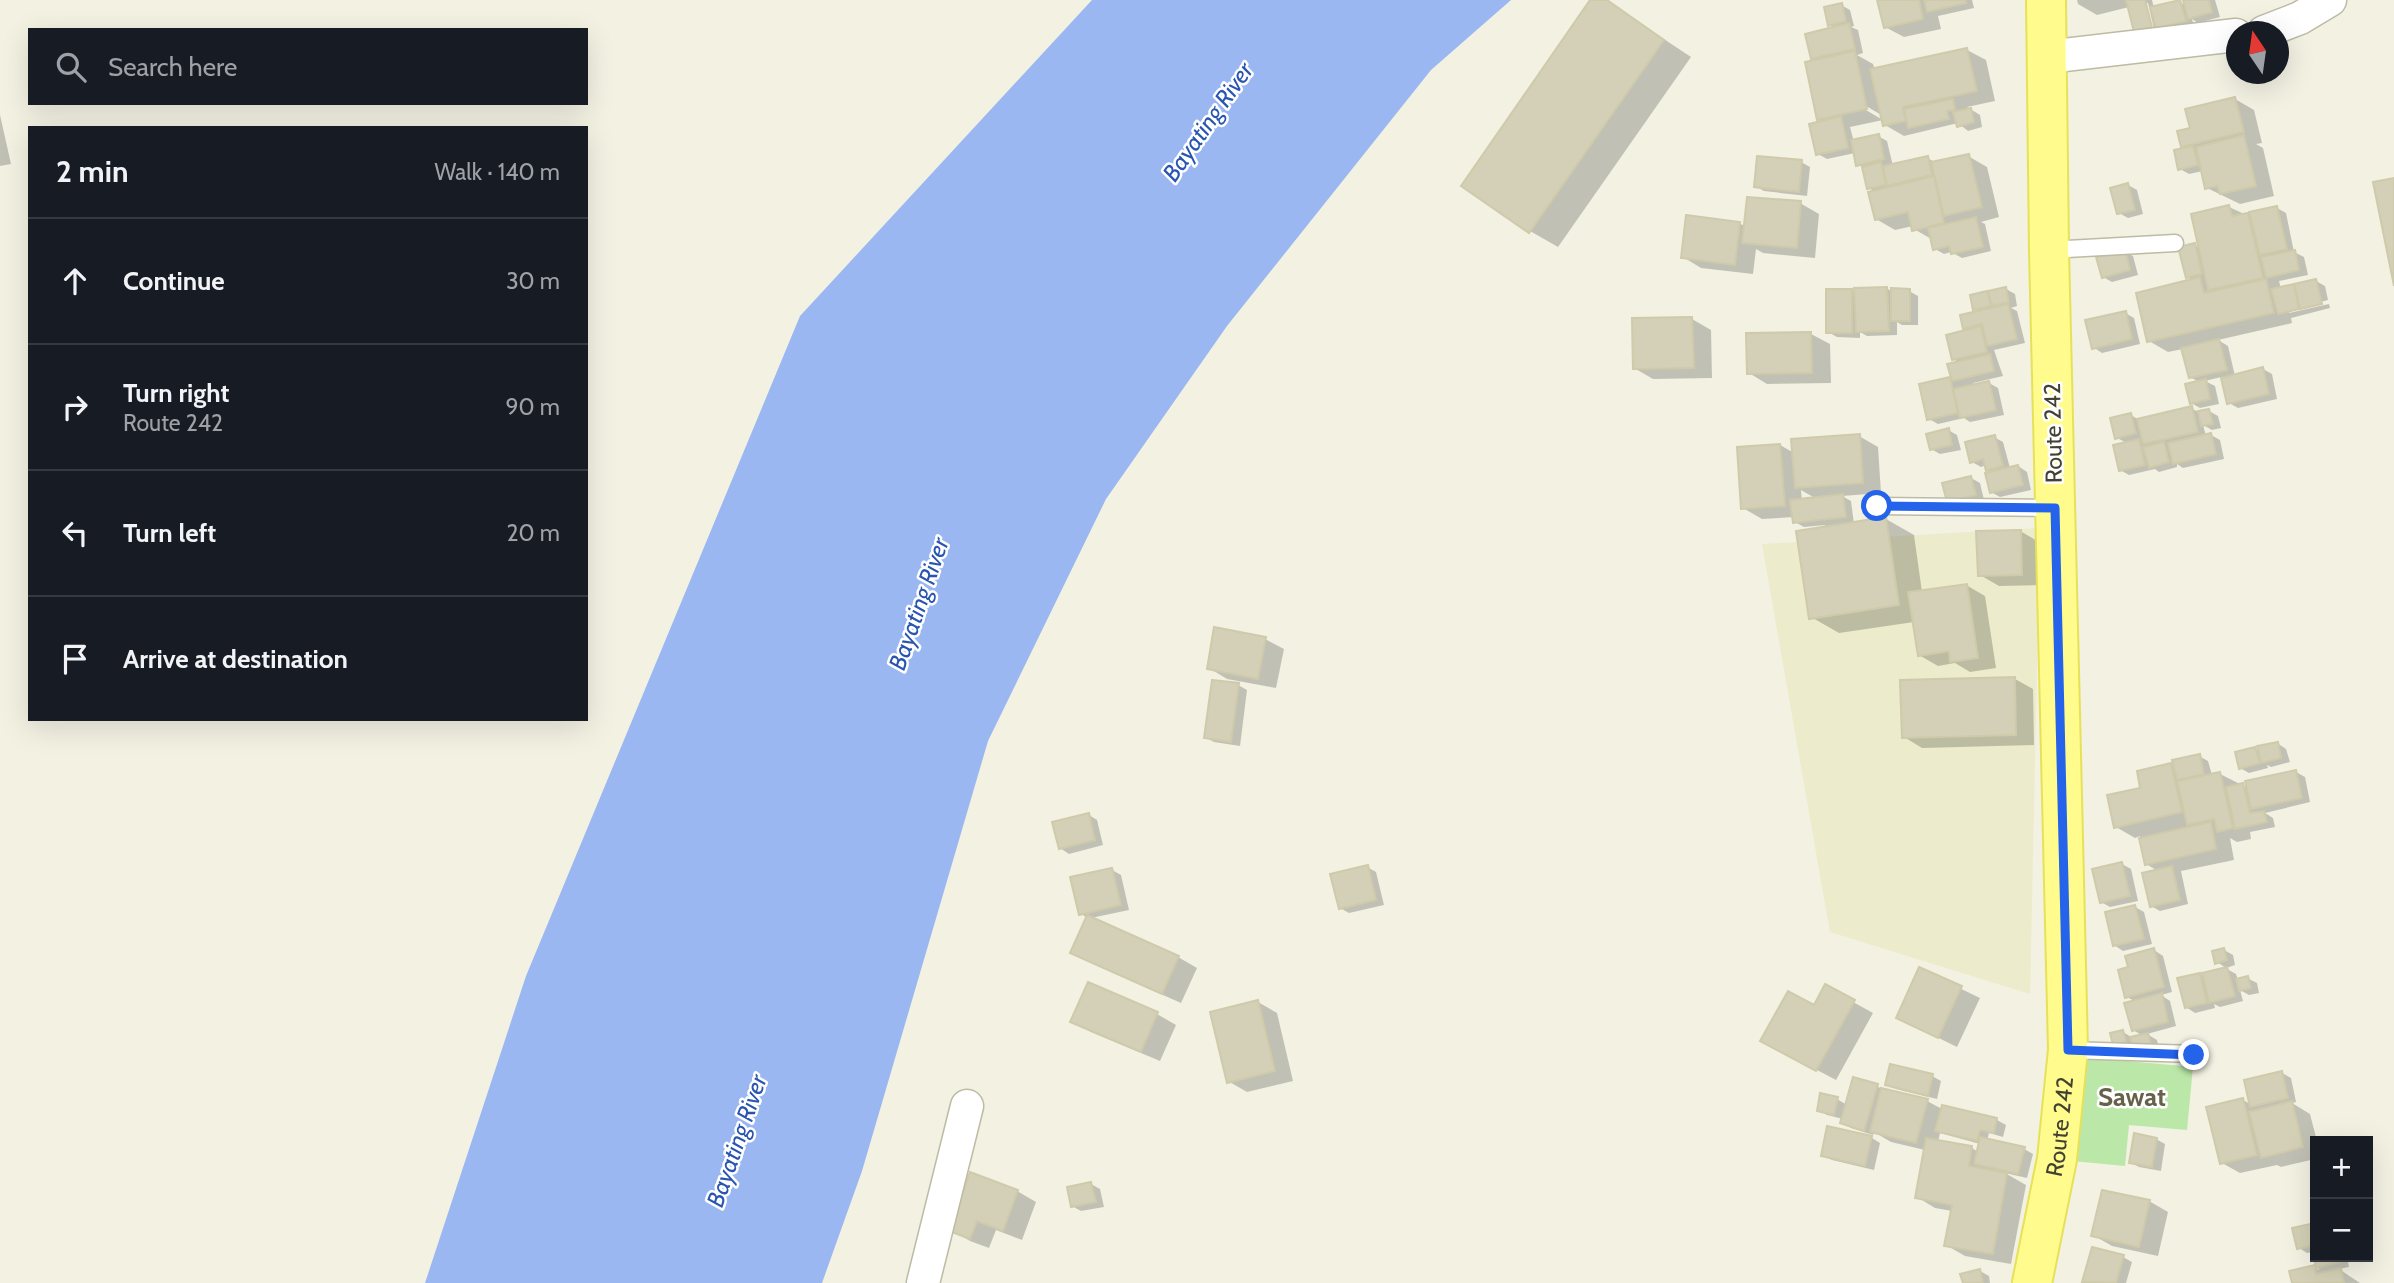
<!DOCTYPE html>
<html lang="en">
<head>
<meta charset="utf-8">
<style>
  body { margin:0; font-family:Cabin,sans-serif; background:#20242c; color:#f1f3f6 }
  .controls { position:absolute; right:21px; bottom:21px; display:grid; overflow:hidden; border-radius:0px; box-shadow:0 7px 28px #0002 }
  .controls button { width:63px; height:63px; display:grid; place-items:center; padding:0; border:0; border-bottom:2px solid #363941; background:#171b24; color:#f1f3f6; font:35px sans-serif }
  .compass { position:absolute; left:2226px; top:21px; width:63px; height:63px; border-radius:50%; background:#171b24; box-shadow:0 7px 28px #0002; rotate:347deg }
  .stop { position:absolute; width:21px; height:21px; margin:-16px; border:5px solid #2563eb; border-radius:50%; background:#fff }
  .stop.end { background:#2563eb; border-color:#fff; box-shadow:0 2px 7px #0008 }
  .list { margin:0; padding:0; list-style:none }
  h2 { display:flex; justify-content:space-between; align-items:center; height:91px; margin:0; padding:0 28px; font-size:30px }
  h2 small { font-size:23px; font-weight:400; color:#9ea1a6 }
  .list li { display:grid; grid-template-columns:46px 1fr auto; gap:21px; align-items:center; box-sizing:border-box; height:126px; padding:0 28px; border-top:2px solid #363941 }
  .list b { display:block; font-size:26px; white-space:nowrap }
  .list p { margin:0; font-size:23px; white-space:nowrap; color:#9ea1a6 }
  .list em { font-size:23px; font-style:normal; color:#9ea1a6 }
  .icon { flex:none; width:38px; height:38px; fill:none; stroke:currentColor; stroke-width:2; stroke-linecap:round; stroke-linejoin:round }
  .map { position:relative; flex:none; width:2394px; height:1283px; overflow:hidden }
  .search { position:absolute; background:#171b24; box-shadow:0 7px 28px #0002; left:28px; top:28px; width:560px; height:77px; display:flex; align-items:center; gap:18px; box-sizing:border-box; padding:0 24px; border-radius:0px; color:#9ea1a6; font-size:26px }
  .panel { position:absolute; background:#171b24; box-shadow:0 7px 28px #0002; left:28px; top:126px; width:560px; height:595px; border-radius:0px }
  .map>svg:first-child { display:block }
  .education { fill:#ecebcb }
  .green { fill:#bbe8a8 }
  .water { fill:#9ab7f2 }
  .shadow { fill:#0003; fill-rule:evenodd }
  .building { fill:#d3d0b7; stroke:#cecaaa; stroke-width:2 }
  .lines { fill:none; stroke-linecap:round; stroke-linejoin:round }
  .lane-casing { stroke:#bdbba4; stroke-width:19 }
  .street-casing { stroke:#bdbba4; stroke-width:35 }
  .primary-casing { stroke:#e7e15a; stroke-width:42 }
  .lane { stroke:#fff; stroke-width:16 }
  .street { stroke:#fff; stroke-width:32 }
  .primary { stroke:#fffc8d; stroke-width:38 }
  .route { stroke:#2563eb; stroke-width:9 }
  .labels { text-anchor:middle; stroke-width:5; stroke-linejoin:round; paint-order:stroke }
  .street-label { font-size:23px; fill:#434132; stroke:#fff }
  .water-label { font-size:24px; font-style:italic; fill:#2955b1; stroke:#fff }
  .quarter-label { font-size:26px; font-weight:bold; fill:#666249; stroke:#fff }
</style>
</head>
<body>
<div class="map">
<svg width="2394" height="1283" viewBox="0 0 2394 1283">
  <rect width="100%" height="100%" fill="#f2f1e2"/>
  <path class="education" d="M2040,528L2030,994L1830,932L1762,544Z"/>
  <path class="green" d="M2072,1056L2193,1067L2187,1130L2129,1125L2125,1166L2062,1160Z"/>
  <path class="water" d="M1092,0H1511L1431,70L1227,326L1106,499L988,741L862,1171L822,1283H425L526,976L800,316Z"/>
  <g class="shadow">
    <path d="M1593,0H1605L1691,57L1558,247L1530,231Z"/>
    <path d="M1879,0H1972L1974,8L1938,16L1941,29L1904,37L1885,27Z"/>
    <path d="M2077,0H2152L2154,8L2180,2L2186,6L2185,0H2215L2220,17L2198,23L2192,19L2194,26L2166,32L2159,28L2160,32L2155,33L2148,3H2144L2152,34L2135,31L2129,7L2097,15L2078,4Z"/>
    <path d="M1841,5L1850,10L1854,26L1851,27L1858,30L1863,53L1857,55L1873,64L1875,70L1967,50L1986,60L1995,101L1967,107L1980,115L1982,127L1968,131L1958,123L1904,136L1885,125L1883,116L1861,103L1859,106L1883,120L1850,127L1854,142L1878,136L1887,141L1893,166L1927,158L1937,163L1968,156L1987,167L1999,217L1981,222L1985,224L1991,251L1962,258L1951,252L1944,254L1935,249L1933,240L1914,229L1913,226L1895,230L1876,219L1875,192L1869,188L1864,168L1858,164L1855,153L1827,159L1818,154L1825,122L1819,118V61L1813,57L1836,28L1829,24Z"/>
    <path d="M2235,99L2254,110L2262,143L2256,144L2263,148L2274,196L2240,204L2207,188L2203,171L2189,174L2180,169L2188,149L2183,146L2192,129Z"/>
    <path d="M0,115L11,164L0,166Z"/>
    <path d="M1801,162L1810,167L1807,196L1764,191L1755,186Z"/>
    <path d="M2128,185L2137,190L2143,214L2128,218L2119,213Z"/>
    <path d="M1800,203L1819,214L1815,258L1763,253L1756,249L1753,274L1701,268L1683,257L1739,223L1746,227Z"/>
    <path d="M2229,207L2253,218L2277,208L2286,213L2294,252L2304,257L2308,275L2279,281L2281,289L2316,281L2325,286L2328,300L2289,310V313L2329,304L2330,308L2291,318L2292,323L2218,340L2228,346L2235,376L2263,369L2272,374L2277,399L2238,408L2229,403L2221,377L2205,381L2215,386L2219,404L2200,408L2191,403L2199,382L2190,377L2183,349L2168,352L2149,341L2194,281L2187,277L2194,245L2200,248Z"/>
    <path d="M2124,251L2133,256L2138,275L2112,282L2103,277Z"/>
    <path d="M1886,288L1893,292L1909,291L1918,296V325H1902L1897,322V335L1867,336L1860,332V338L1837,337L1828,332L1851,290L1856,293Z"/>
    <path d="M2006,289L2015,294L2017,306L2011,308L2017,311L2025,343L1994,350L2003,376L1973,383V386L1989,383L1998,388L2004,415L1970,422L1964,418L1938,424L1929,419L1921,385L1953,378L1960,363L1953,359L1970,331L1964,328L1980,312L1975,309L1972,297Z"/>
    <path d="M2125,313L2134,318L2140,344L2102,353L2093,347Z"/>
    <path d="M1692,319L1711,330L1712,378L1653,379L1634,368Z"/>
    <path d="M1811,334L1830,344L1831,383L1767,384L1749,373Z"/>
    <path d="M2191,408L2200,413L2209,411L2218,416L2221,428L2212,430L2203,425L2206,436L2211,435L2220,440L2224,459L2183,468L2177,464V467L2159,472L2155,469L2129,475L2120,470L2127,443L2117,438L2131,415L2139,420Z"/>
    <path d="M1948,430L1957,435L1961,450L1940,454L1931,449Z"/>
    <path d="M1859,436L1878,447L1881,493L1842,496L1851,501L1854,524L1886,519L1914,535L1922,592L1966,585L1985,596L1996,668L1970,672L1955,663L1938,666L1919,655L1914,622L1839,633L1811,617L1825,525L1804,527L1795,522L1794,517L1762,519L1743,508L1780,445L1794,453ZM1801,490L1806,493L1817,499L1802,501Z"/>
    <path d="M1994,437L2003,442L2010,468L2018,466L2027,472L2031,490L2000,497L1991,492L1993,473L1987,469L1986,465L1981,467L1972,462Z"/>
    <path d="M1971,478L1980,483L1984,500L1949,501Z"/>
    <path d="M2020,531L2039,542L2041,585L1999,586L1980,575Z"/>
    <path d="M1265,639L1284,649L1276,688L1227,679L1209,668Z"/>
    <path d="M2015,679L2033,689L2034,745L1922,748L1904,737Z"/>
    <path d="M1238,685L1247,690L1240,746L1214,742L1205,737Z"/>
    <path d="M2277,743L2286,749L2290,762L2271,767L2267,765L2268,768L2249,773L2240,768L2255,749L2260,752Z"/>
    <path d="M2199,756L2208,761L2212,775L2220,774L2248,788L2296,772L2305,777L2310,802L2265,813L2273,818L2275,827L2250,832L2251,839L2237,842L2230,838L2234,860L2181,871L2188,904L2160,911L2151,906L2158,871L2146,864L2140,836L2135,838L2116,827L2143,789L2171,765L2176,768Z"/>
    <path d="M1089,815L1097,820L1103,845L1069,854L1060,848Z"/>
    <path d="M2122,864L2131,869L2138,901L2110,907L2101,902Z"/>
    <path d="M1367,867L1376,872L1384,905L1349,913L1340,908Z"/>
    <path d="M1112,870L1121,875L1129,910L1091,918L1178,957L1197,968L1181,1003L1091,963L1072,953L1087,918L1080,913Z"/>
    <path d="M2135,907L2144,912L2152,944L2123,951L2114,945Z"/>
    <path d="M2154,950L2163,956L2172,992L2161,995L2170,1001L2176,1026L2147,1034L2157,1040L2159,1049L2115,1044L2123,1032L2133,1038L2143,1036L2133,1030L2136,1002L2127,997L2130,969Z"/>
    <path d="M2224,950L2233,955L2235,965L2226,968L2217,962Z"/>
    <path d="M1920,969L1980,998L1957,1047L1898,1018Z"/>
    <path d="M2227,969L2236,974L2238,980L2247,978L2257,983L2259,993L2249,995L2240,990L2243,1001L2220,1007L2214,1004L2215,1008L2195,1013L2186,1007L2199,974L2205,977Z"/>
    <path d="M1826,987L1873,1013L1836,1080L1781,1051L1814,1007Z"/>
    <path d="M1258,1002L1277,1013L1293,1081L1247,1092L1228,1081Z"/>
    <path d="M1157,1014L1176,1025L1160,1061L1091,1032L1072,1022Z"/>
    <path d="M2282,1073L2291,1078L2296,1102L2292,1103L2310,1114L2317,1141L2315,1159L2281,1167L2277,1165L2240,1173L2222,1163L2243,1100L2252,1105Z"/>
    <path d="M1932,1076L1941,1081L1937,1099L1896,1089L1887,1084Z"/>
    <path d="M1877,1086L1885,1091L1927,1101L1942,1109L1943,1107L1997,1120L2006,1125L2003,1137L1989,1133L1987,1141L2024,1149L2033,1154L2027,1178L2005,1173L2026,1185L2011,1264L1965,1256L1946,1245L1952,1211L1935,1208L1917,1197L1925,1150L1891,1142L1874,1132L1873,1135L1851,1128L1842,1123L1843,1119L1827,1115L1818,1110L1837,1099L1847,1105ZM1940,1133L1980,1144L1978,1152L1972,1148L1938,1142Z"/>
    <path d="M1829,1128L1872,1138L1880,1143L1874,1170L1832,1160L1823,1155Z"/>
    <path d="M2156,1139L2165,1144L2161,1171L2139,1167L2130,1162Z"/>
    <path d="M1091,1184L1100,1189L1104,1207L1081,1211L1072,1206Z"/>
    <path d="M1017,1191L1036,1202L1022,1240L996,1230L989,1248L970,1241L951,1230Z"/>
    <path d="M2149,1201L2168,1212L2158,1256L2112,1246L2093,1235Z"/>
    <path d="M2315,1224V1255L2314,1252L2307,1253L2299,1248L2294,1229Z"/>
    <path d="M2123,1257L2132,1262L2126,1283H2088L2085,1281Z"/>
    <path d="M2316,1257H2347L2349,1267L2339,1269L2360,1283H2293L2314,1267L2319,1270Z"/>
    <path d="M1980,1271L1989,1276L1990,1283H1964Z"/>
  </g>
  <g class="building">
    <path d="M1590,0H1607L1664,40L1529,233L1461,186Z"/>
    <path d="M1877,0H1919L1923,19L1884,28Z"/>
    <path d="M1924,0H1965L1966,3L1927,12Z"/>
    <path d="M2126,0H2145L2152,27L2134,32Z"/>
    <path d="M2180,0L2186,21L2156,28L2150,7Z"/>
    <path d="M2183,0H2209L2212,12L2188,19Z"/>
    <path d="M1842,3L1846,21L1828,26L1824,7Z"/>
    <path d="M1849,23L1855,49L1811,59L1805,34Z"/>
    <path d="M1967,48L1977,91L1903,107L1906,121L1883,126L1870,69Z"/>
    <path d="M1855,51L1867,109L1817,120L1805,62Z"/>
    <path d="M2235,97L2244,132L2181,147L2177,131L2190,128L2185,109Z"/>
    <path d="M1953,99L1955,110L1947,111L1949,119L1908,128L1904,109Z"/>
    <path d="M1971,108L1974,122L1957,127L1953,112Z"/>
    <path d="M1841,116L1848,148L1816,155L1809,124Z"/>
    <path d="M1879,134L1884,159L1856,166L1851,140Z"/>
    <path d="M2244,135L2256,186L2220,194L2217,186L2205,189L2196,147Z"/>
    <path d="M2193,146L2198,165L2178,170L2174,150Z"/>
    <path d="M1969,154L1982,207L1944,216L1931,162Z"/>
    <path d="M1757,156L1802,160L1799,192L1754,187Z"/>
    <path d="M1928,156L1932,175L1887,186L1883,166Z"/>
    <path d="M1881,162L1886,185L1867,189L1862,167Z"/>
    <path d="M1934,176L1944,223L1912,231L1908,212L1875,220L1868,192Z"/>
    <path d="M2394,178V286L2373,182Z"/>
    <path d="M2128,183L2135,210L2117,214L2110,188Z"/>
    <path d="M1747,197L1801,201L1797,248L1742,243Z"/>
    <path d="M2229,205L2232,216L2248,213L2263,278L2208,290L2191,214Z"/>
    <path d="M2277,206L2287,249L2260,255L2249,212Z"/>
    <path d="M1686,215L1740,222L1735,265L1681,258Z"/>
    <path d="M1976,217L1983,247L1951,254L1949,246L1933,250L1928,228Z"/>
    <path d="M2195,243L2202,274L2186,278L2178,247Z"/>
    <path d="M2125,249L2130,270L2102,278L2096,257Z"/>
    <path d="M2295,250L2299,270L2266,278L2261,257Z"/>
    <path d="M2200,277L2204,293L2266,279L2274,313L2147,342L2136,293Z"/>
    <path d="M2316,279L2322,304L2300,309L2294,284Z"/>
    <path d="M2294,284L2299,309L2278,314L2271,289Z"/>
    <path d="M1887,287L1889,331L1856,332L1854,288Z"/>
    <path d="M2006,287L2009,302L1992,306L1988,291Z"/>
    <path d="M1891,288L1910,289V321H1891Z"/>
    <rect x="1826" y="289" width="26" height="44"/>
    <path d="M1987,291L1991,306L1973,310L1970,295Z"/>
    <path d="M2008,304L2017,339L1987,346L1982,324L1963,329L1960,315Z"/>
    <path d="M2126,311L2132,339L2092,349L2085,320Z"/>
    <path d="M1692,317L1694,368L1633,369L1632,318Z"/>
    <path d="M1981,326L1987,352L1952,360L1946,335Z"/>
    <path d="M1811,332L1812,373L1747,374L1746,333Z"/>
    <path d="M2219,339L2227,370L2189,378L2181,348Z"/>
    <path d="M1990,354L1994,371L1952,381L1947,364Z"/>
    <path d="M2263,367L2269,394L2227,404L2221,378Z"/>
    <path d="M1950,377L1958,413L1927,420L1919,384Z"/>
    <path d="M2206,379L2210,399L2190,404L2185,384Z"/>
    <path d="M1989,381L1996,410L1960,418L1953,389Z"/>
    <path d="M2192,406L2198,432L2143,444L2137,419Z"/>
    <path d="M2209,409L2213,424L2201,426L2198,411Z"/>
    <path d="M2131,413L2136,433L2115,439L2110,418Z"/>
    <path d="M1949,428L1952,445L1930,450L1926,434Z"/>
    <path d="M2211,433L2216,454L2173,464L2168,443Z"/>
    <path d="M1860,434L1863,483L1795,488L1791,439Z"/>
    <path d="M1995,435L2003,466L1986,471L1983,459L1970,463L1965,442Z"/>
    <path d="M2139,439L2145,465L2119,471L2113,445Z"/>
    <path d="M2164,442L2169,462L2149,468L2143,447Z"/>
    <path d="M1780,444L1785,506L1741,509L1737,447Z"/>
    <path d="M2018,465L2023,485L1990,493L1985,473Z"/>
    <path d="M1971,476L1976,495L1947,502L1942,483Z"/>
    <path d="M1843,494L1846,517L1793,523L1790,500Z"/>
    <path d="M1886,517L1899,605L1809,619L1796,531Z"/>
    <path d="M2021,530L2022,575L1978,576L1976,531Z"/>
    <path d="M1967,584L1978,658L1950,662L1949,651L1918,656L1908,592Z"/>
    <path d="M1214,627L1266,637L1258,679L1207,669Z"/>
    <path d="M2015,677L2016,735L1902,738L1900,680Z"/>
    <path d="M1212,680L1239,683L1231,742L1204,738Z"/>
    <path d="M2278,742L2281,758L2261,763L2257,746Z"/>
    <path d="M2255,747L2260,763L2239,769L2235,752Z"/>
    <path d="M2200,754L2204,774L2177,780L2172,760Z"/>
    <path d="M2171,763L2182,812L2114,828L2107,795L2140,788L2137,771Z"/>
    <path d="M2296,770L2302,798L2251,809L2245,781Z"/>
    <path d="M2220,772L2233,828L2217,832L2214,819L2187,825L2177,781Z"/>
    <path d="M2243,783L2250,813L2264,811L2267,822L2235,829L2226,787Z"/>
    <path d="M1089,813L1095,840L1059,849L1052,822Z"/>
    <path d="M2211,822L2216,849L2145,865L2139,838Z"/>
    <path d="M2122,862L2130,896L2100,903L2092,869Z"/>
    <path d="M1368,865L1376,900L1339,909L1330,874Z"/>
    <path d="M2172,866L2180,900L2150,907L2142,873Z"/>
    <path d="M1112,868L1121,905L1079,915L1070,877Z"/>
    <path d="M2135,905L2144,939L2113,946L2105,912Z"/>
    <path d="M1087,915L1179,956L1162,994L1070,953Z"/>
    <path d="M2154,948L2164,987L2125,998L2118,970L2128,967L2125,956Z"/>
    <path d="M2224,948L2227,960L2215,964L2212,951Z"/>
    <path d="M1919,967L1962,986L1938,1038L1896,1018Z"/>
    <path d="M2227,967L2235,996L2209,1003L2202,973Z"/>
    <path d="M2200,973L2207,1003L2185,1008L2177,978Z"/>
    <path d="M2248,976L2251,988L2239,991L2236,979Z"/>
    <path d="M1088,982L1158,1012L1141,1052L1070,1022Z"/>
    <path d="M1825,984L1855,1000L1816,1071L1760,1041L1788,991L1814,1005Z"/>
    <path d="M2162,993L2168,1022L2132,1031L2124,1003Z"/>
    <path d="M1258,1000L1275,1071L1227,1083L1210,1012Z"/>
    <path d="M2123,1030L2126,1042L2113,1045L2110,1033Z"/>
    <path d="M2148,1033L2151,1045L2133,1049L2130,1037Z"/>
    <path d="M1890,1064L1933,1074L1928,1096L1885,1085Z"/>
    <path d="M2282,1071L2288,1098L2250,1107L2244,1080Z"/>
    <path d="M1853,1077L1878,1084L1864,1131L1840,1123Z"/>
    <path d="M1881,1088L1928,1099L1916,1143L1870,1132Z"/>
    <path d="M1820,1093L1838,1097L1834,1115L1817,1111Z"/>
    <path d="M2243,1098L2257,1155L2220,1164L2206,1107Z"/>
    <path d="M2292,1101L2303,1147L2261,1158L2249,1112Z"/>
    <path d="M1942,1105L1997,1118L1994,1133L1980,1130L1977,1141L1935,1131Z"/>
    <path d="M1827,1126L1872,1136L1865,1166L1821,1156Z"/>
    <path d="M2134,1133L2157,1138L2152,1167L2129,1163Z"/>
    <path d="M1980,1137L2025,1147L2018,1174L1974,1164Z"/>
    <path d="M1926,1138L1972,1146L1969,1166L2007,1173L1993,1254L1944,1246L1952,1205L1915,1198Z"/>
    <path d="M970,1172L1018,1190L1003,1231L977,1221L970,1239L949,1231Z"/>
    <path d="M1091,1182L1096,1202L1071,1207L1067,1187Z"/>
    <path d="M2102,1190L2150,1200L2139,1247L2091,1236Z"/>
    <path d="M2315,1223V1245L2297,1249L2292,1228Z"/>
    <path d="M2315,1246V1257H2339L2341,1262L2316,1268L2312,1247Z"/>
    <path d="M2092,1247L2124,1255L2116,1283L2082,1282Z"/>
    <path d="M2315,1265L2316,1274L2341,1268L2344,1283H2292L2289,1271Z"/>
    <path d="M1980,1269L1983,1283H1963L1960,1274Z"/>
  </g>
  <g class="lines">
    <defs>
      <g id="lane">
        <path d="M2049,250L2175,243"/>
        <path d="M1877,506L2055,508"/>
        <path d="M2068,1050L2194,1054"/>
      </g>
      <g id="street">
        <path d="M2264,32L2300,18L2330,0"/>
        <path d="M2047,57L2236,35"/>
        <path d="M923,1283L967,1106"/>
      </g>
      <g id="primary">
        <path id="s1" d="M2032,1283L2057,1159L2068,1050L2049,250L2046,0"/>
      </g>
    </defs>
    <use href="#lane" class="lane-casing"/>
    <use href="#street" class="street-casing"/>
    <use href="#primary" class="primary-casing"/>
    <use href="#lane" class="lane"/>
    <use href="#street" class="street"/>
    <use href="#primary" class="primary"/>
  </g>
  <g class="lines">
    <path class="route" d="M1877,506L2055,508L2068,1050L2194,1055"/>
  </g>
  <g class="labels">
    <g class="street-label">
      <text transform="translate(2053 433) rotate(-91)" y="8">Route 242</text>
      <text dy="8" stroke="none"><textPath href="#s1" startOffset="159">Route 242</textPath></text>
    </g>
    <g class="water-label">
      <text transform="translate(1208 122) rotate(-55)" y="8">Bayating River</text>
      <text transform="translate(919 604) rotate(-71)" y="8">Bayating River</text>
      <text transform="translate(737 1141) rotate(-71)" y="8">Bayating River</text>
    </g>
    <g class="quarter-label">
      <text x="2132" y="1106">Sawat</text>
    </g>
  </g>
</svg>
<div class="controls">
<button>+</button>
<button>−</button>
</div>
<svg class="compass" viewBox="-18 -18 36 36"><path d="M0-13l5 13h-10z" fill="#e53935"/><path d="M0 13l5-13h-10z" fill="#9ea1a6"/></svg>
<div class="stop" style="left:1877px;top:506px"></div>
<div class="stop end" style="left:2194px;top:1055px"></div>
<div class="search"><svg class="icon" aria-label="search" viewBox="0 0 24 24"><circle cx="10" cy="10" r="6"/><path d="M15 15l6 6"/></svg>Search here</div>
<section class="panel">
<h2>2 min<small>Walk · 140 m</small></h2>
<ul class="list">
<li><svg class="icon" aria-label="ahead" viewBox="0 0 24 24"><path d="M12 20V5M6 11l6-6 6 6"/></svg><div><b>Continue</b></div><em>30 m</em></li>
<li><svg class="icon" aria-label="right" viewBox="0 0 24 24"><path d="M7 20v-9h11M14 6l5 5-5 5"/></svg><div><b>Turn right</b><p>Route 242</p></div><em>90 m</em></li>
<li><svg class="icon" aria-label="left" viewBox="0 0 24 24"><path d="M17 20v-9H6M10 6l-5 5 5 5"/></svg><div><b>Turn left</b></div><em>20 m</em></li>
<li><svg class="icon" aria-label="arrive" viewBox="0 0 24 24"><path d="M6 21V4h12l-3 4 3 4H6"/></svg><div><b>Arrive at destination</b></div></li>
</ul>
</section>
</div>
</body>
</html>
